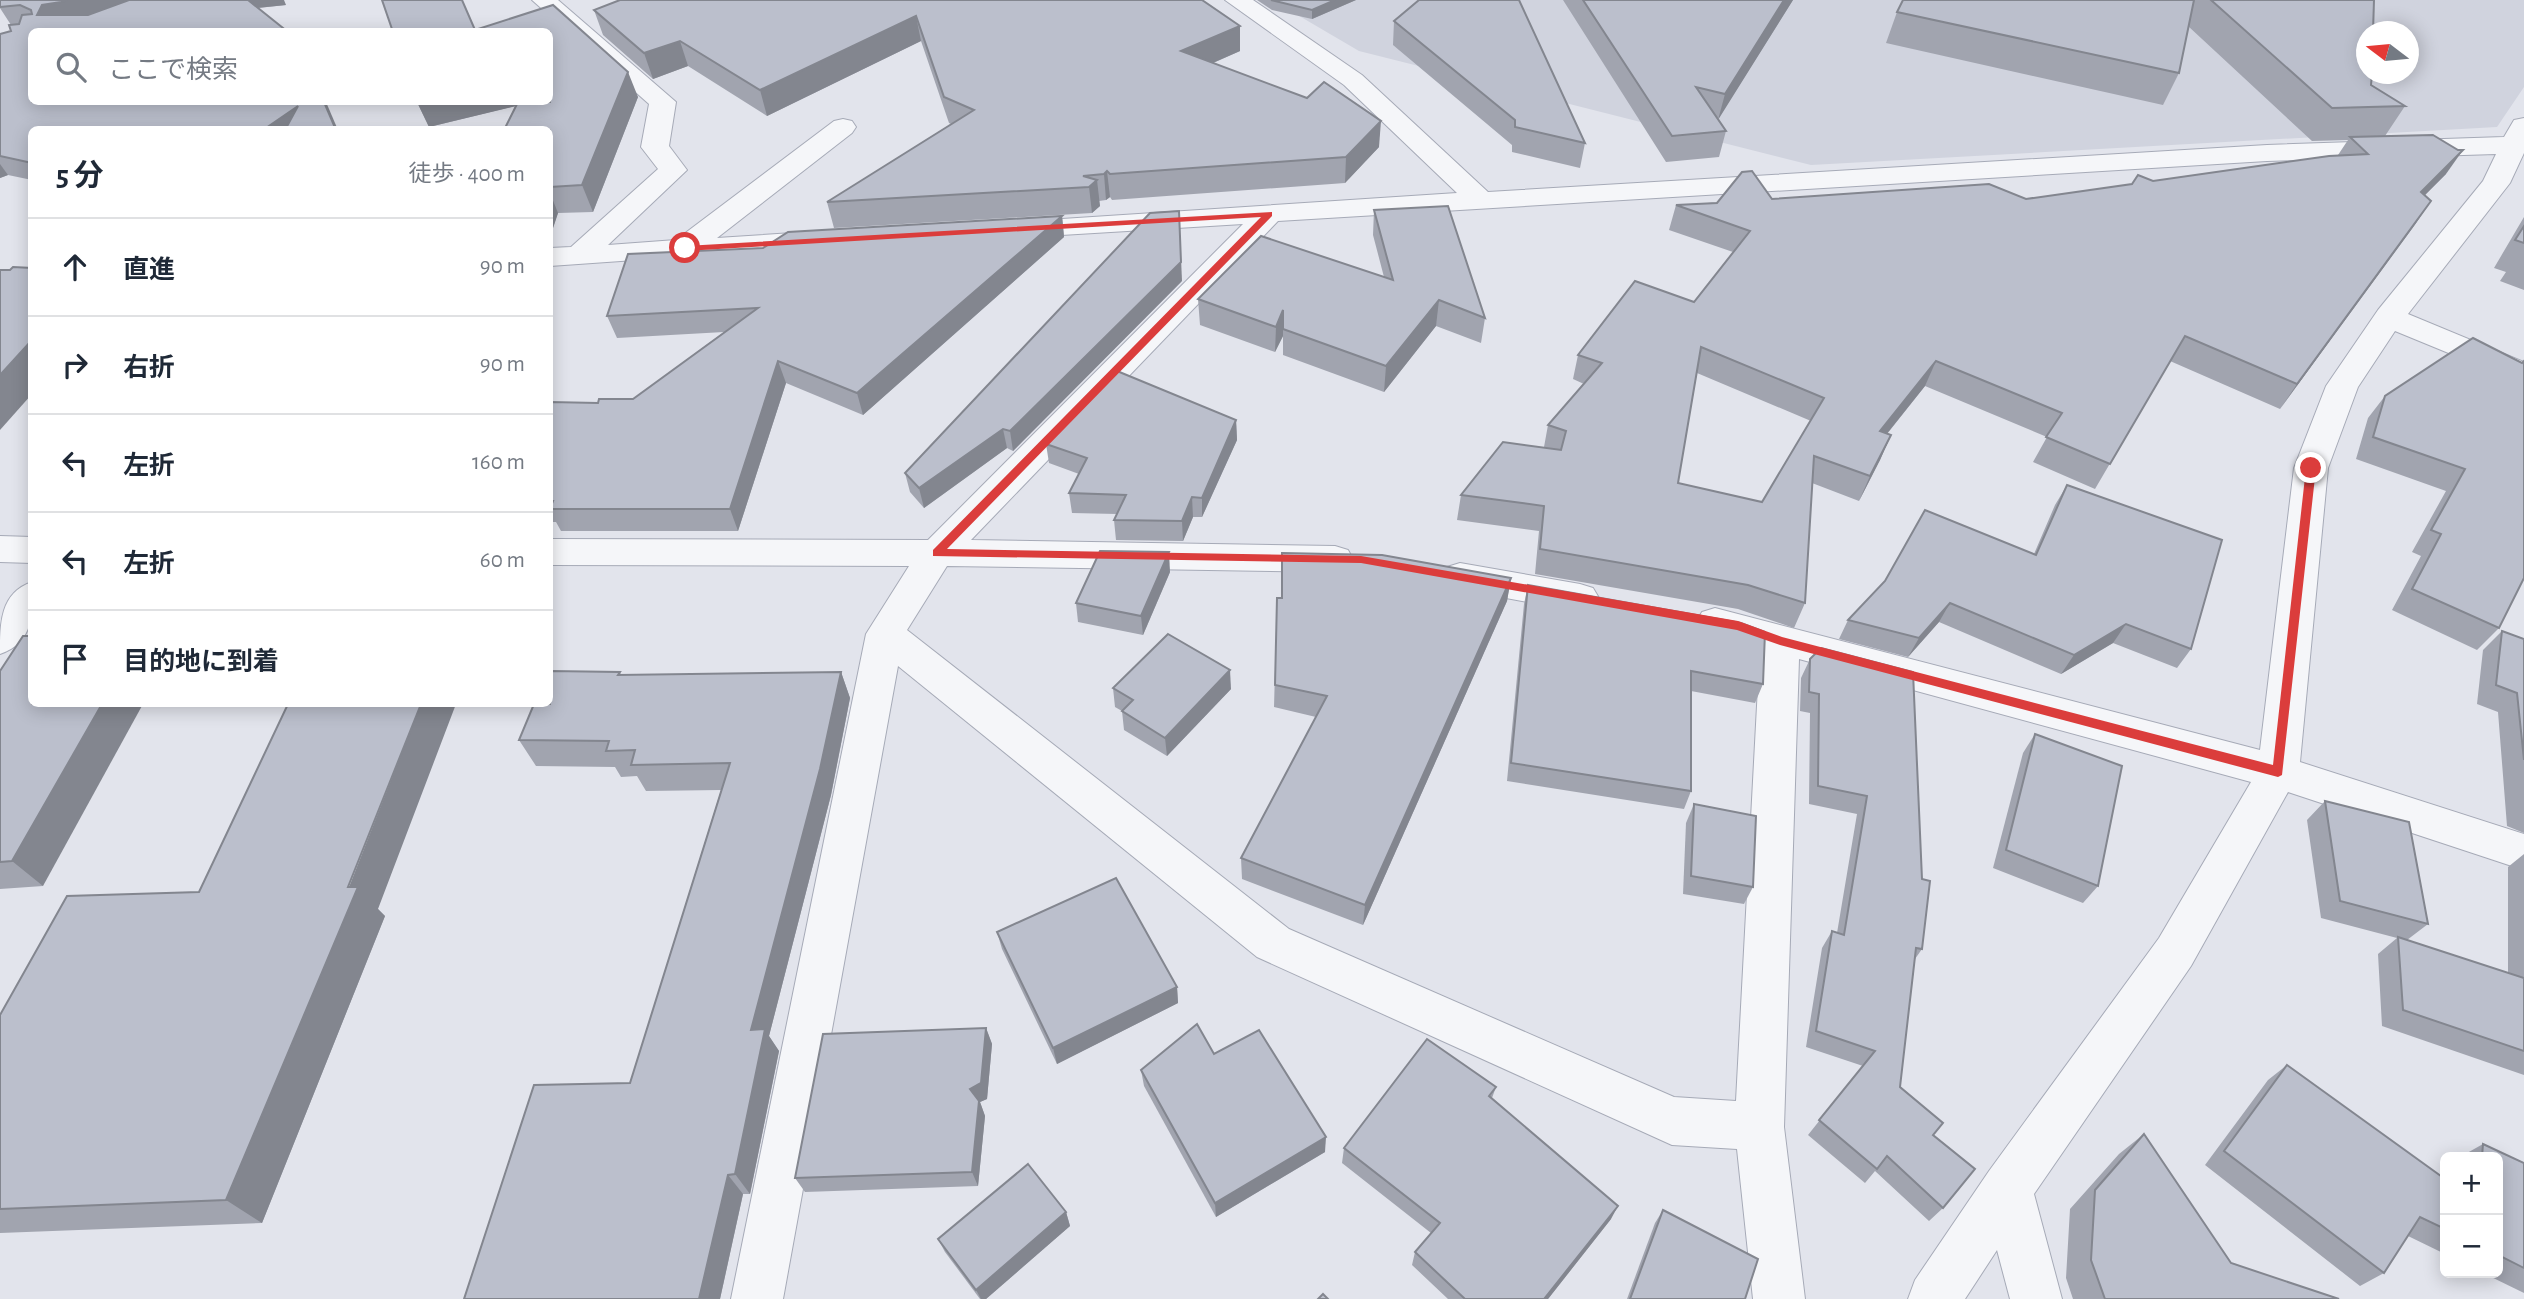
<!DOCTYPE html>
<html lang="ja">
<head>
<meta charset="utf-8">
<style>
  body { margin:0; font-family:"Alegreya Sans","Noto Sans JP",sans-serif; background:#f6f6f7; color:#1f2937 }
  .controls { position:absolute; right:21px; bottom:21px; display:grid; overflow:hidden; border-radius:10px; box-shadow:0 4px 18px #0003 }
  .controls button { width:63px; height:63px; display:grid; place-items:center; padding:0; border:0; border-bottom:2px solid #e0e1e3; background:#fff; color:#1f2937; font:35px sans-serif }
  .compass { position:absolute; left:2356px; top:21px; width:63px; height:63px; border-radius:50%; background:#fff; box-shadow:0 4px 18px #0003; rotate:286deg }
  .stop { position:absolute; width:21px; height:21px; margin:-16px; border:5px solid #db3d3c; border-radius:50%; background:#fff }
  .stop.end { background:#db3d3c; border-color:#fff; box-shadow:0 2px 7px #0008 }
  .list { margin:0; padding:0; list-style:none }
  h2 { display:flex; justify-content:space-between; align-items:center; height:91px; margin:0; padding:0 28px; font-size:30px }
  h2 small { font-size:23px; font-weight:400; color:#747a83 }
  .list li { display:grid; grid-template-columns:46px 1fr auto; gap:21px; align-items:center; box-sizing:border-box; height:98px; padding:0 28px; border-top:2px solid #e0e1e3 }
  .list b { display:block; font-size:26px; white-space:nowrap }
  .list em { font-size:23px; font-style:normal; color:#747a83 }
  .icon { flex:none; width:38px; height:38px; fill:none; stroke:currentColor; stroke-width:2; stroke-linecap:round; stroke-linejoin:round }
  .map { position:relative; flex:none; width:2524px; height:1299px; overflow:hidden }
  .search { position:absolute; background:#fff; box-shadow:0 4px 18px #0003; left:28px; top:28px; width:525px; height:77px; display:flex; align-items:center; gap:18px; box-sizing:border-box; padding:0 24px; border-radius:10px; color:#747a83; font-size:26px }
  .panel { position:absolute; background:#fff; box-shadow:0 4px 18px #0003; left:28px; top:126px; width:525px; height:581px; border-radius:10px }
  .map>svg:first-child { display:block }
  .built { fill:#d0d3de; fill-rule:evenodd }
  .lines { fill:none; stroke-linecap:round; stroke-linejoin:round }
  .minor-casing { stroke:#a6aab7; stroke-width:2 }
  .minor { fill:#f5f6f9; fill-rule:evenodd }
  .wall { fill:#a1a4af; fill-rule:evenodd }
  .shaded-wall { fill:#83868f }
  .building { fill:#bbbfcc; stroke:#83868f; stroke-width:2; fill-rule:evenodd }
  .route { fill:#db3d3c }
</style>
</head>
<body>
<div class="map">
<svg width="2524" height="1299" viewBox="0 0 2524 1299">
  <rect width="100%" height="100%" fill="#e2e4ec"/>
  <path class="built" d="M1272,0H2524V87L2497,127L1811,165L1359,51ZM2366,32H2408V74H2366Z"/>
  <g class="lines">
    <defs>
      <g id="minor">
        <path d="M532,0H558L676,102L669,146L687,170L608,245L676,240L834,121L843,119L852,121L856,127L852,133L717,238L824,231L834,234L839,240L834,246L550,266V248L571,247L658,169L641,147L649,104Z"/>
        <path d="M1225,0H1253L1362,75L1488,192L2267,145L2504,137L2514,120L2524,118V153L2510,183L2408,314L2524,362V384L2395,331L2358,387L2328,468L2300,762L2524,834V870L2288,792L2191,966L2034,1194L2062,1299H2010L1997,1250L1965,1299H1908L1915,1280L1989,1171L2159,938L2251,782L1799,659L1784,1127L1805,1299H1753L1737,1149L1672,1145L1257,957L898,666L783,1299H731L866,634L909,566L550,565V539L928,540L1243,224L1010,238L1000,235L995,229L1000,223L1457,193L1344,85ZM2496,154L2483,181L2378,310L2326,386L2294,468L2260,750L1715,608L1702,612L1696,622L1702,632L1760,649L1736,1101L1674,1097L1289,929L907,630L947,566L1335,572L1348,568L1353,559L1348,550L1335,546L971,540L1278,221L2267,161Z"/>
        <path d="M0,536L32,537V563L0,562Z"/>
        <path d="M1460,563L1580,584L1593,588L1599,598L1593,608L1580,612L1447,587L1442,577L1447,567Z"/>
        <path d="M32,582C32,613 35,642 0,654C0,623 0,593 32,582Z"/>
      </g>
    </defs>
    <use href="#minor" class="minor-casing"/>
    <use href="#minor" class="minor"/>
  </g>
  <g class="wall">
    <path d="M0,0L286,5L258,8L32,130V180L8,175L0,178V34L11,31V25L0,8Z"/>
    <path d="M1257,0H1356L1312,19L1272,10Z"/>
    <path d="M1563,0H1793L1718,119L1726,131L1719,157L1666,162Z"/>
    <path d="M1903,0H2374L2371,85L2405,106L2385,136L2446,174L2425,195L2431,201L2280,409L2170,361L2095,489L2033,462L2047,437L1925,386L1887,434L1891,435L1880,460L1859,501L1812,483L1805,603L1794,628L1738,609L1535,574L1539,531L1457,520L1461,495L1544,447L1548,425L1584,384L1573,379L1578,355L1694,302L1733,252L1669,230L1676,205L1772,199H2026L2338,155L2348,140L2312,141L2188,26L2179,73L2163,105L1886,43L1897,12ZM1697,373L1811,421L1762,502L1678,483Z"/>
    <path d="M594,10L1240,26V51L1213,63L1379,147L1345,183L1112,200L1110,197L1106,200L1099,201L1100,206L1092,213L834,228L827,202L951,124L949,123L921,41L767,116L688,66L653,79L603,35Z"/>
    <path d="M1394,21L1585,143L1580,168L1512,152V145L1393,45Z"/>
    <path d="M475,30L638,97L593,212L558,213L550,237V130L515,106L429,127L417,102L393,32Z"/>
    <path d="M1374,210L1485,318L1481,343L1436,326L1384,392L1283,355V336L1275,352L1200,325L1198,299L1384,277L1373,235Z"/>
    <path d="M1062,216L1064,237L863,415L786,383L738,531H561L556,522H550V402L598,403L633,399L724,332L617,338L607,316L763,248Z"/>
    <path d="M2524,217V290L2500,281L2506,272L2494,268Z"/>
    <path d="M1182,281L1013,451L1007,448L924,508L910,492L905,473Z"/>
    <path d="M2473,338L2499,628L2477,650L2392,610L2421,556L2412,552L2446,491L2356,459L2368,418L2385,396Z"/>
    <path d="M1236,420L1237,440L1202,517H1193L1183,541L1116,540L1114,520L1117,514L1072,513L1069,493L1079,474L1049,463L1046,444Z"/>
    <path d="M2067,485L2191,649L2177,668L2113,643L2061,674L1939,622L1908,657L1839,639L1848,620L2034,554L2055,505Z"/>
    <path d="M1170,572L1143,635L1078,622L1076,603Z"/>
    <path d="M1511,578L1507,601L1363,925L1242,879L1241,858L1316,717L1274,707L1277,598Z"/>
    <path d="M1528,585L1763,684L1755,703L1691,691V791L1684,809L1507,781L1524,604Z"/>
    <path d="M2502,631L2524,639V833L2507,826L2498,712L2477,704L2483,650Z"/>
    <path d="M1821,648L1922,949L1915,959L1900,1087L1933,1135L1943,1208L1929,1221L1875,1171L1865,1183L1808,1135L1863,1066L1806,1047L1822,948L1832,931L1837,933L1857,814L1809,804L1810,713L1800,711L1801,678L1810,659Z"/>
    <path d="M0,671L43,886L0,889Z"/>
    <path d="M620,672L621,675L841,672L850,698L831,795L769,1036L779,1051L750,1194H743L720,1299H464L630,1083L721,790L646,791L637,776L621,777L615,767L536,766L519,740Z"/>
    <path d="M1113,688L1231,689L1167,756L1124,730L1122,711L1115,707Z"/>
    <path d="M2035,734L2098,886L2083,903L1993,868L2023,753Z"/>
    <path d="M2325,801L2428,924L2407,940L2508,973V867L2524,854V1075L2382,1026L2378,954L2397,938L2321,918L2307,820Z"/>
    <path d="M1694,804L1753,887L1744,904L1683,894L1686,823Z"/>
    <path d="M378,909L385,916L262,1223L0,1233V1015Z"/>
    <path d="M997,932L1177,987L1178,1003L1057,1064L1002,949Z"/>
    <path d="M986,1028L992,1044L987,1099L980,1102L985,1116L978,1186L805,1192L795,1178Z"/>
    <path d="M1214,1054L1325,1152L1216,1217L1144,1086L1141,1070Z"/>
    <path d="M2287,1065L2445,1179V1254L2408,1236L2384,1273L2360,1286L2205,1165L2268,1080Z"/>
    <path d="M1496,1087L1492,1098L1611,1219L1548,1299H1448L1412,1265L1415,1252L1431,1233L1342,1163L1344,1148Z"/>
    <path d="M2144,1134L2231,1263L2339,1299H2073L2066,1278L2070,1209L2119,1154Z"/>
    <path d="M2483,1144L2524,1163V1293L2483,1273H2498V1157H2460Z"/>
    <path d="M1663,1210L1745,1299H1627L1655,1223Z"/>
    <path d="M1066,1212L1070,1226L986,1299H980L945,1252L938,1239Z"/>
  </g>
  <g class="shaded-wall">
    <path d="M67,0H132L73,21L37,15L42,5Z"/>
    <path d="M241,0H284L286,5L246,9Z"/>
    <path d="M1335,0H1356L1312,19V10Z"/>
    <path d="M1784,0H1793L1718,120L1725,94Z"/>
    <path d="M916,16L921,41L767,116L760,90Z"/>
    <path d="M1240,26V51L1183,76L1181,51Z"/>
    <path d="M680,41L688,66L653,79L644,53Z"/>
    <path d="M628,72L638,97L593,212L582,185Z"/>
    <path d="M324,102H326L338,130H336Z"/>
    <path d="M417,102H533L429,127Z"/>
    <path d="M298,106L303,130H263Z"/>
    <path d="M1381,121L1379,147L1345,183L1346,157Z"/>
    <path d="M2463,150L2446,174L2404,216L2421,192Z"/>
    <path d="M0,164L8,175L0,178Z"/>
    <path d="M1107,171L1110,197L1106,200L1104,174Z"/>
    <path d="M1097,180L1100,206L1092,213L1089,187Z"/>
    <path d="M550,193L558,213L550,237Z"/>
    <path d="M2431,201L2414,226L2280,409L2297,384Z"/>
    <path d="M1179,211L1182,281L1013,451L1010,431Z"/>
    <path d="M1062,216L1064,237L863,415L857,393Z"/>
    <path d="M1439,300L1436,326L1384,392L1386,366Z"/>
    <path d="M1283,310V336L1275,352L1276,327Z"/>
    <path d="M32,340V394L0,430V375Z"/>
    <path d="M778,361L786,383L738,531L730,509Z"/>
    <path d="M1936,361L1925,386L1869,456L1880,431Z"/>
    <path d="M1236,420L1237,440L1202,517V498Z"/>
    <path d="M1003,429L1007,448L924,508L919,488Z"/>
    <path d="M1891,435L1880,460L1859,501L1870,476Z"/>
    <path d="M1192,497L1193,517L1183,541L1182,521Z"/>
    <path d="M1169,552L1170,572L1143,635L1141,616Z"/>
    <path d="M1511,578L1507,601L1363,925L1365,905Z"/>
    <path d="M1950,603L1939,622L1908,657L1919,638Z"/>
    <path d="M2126,624L2113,643L2061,674L2074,655Z"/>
    <path d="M1230,670L1231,689L1167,756L1165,738Z"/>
    <path d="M841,672L850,698L831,795L769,1036L779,1051L750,1194L735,1174L751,1030Z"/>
    <path d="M102,704H143L43,886L12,861Z"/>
    <path d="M421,704H456L378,909L385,916L262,1223L226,1200Z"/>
    <path d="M1177,987L1178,1003L1057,1064L1053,1048Z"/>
    <path d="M986,1028L992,1044L987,1099L980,1102L985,1116L978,1186L972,1172L970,1089Z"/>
    <path d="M1326,1137L1325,1152L1216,1217L1215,1203Z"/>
    <path d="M728,1175L743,1194L720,1299H699Z"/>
    <path d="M1618,1206L1611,1219L1548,1299H1544Z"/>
    <path d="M1066,1212L1070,1226L986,1299H981L976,1290Z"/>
  </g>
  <g class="building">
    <path d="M0,0H67L61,2L42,5L37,15H88L129,0H248L288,32H32V102H324L336,130H285L298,106L263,130H32V163L0,156V34L11,31L9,25L19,24L22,15L32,14L31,10L20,5L0,7Z"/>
    <path d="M382,0H462L475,30L553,5L628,72L582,185L550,187V130H504L518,102H550V32H393Z"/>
    <path d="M620,0H1202L1240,26L1181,51L1307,98L1324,82L1381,121L1346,157L1110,174L1107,171L1104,174L1083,176L1097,180L1089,187L827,202L974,110L944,97L916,16L760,90L680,41L644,53L594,10Z"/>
    <path d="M1271,0H1335L1312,10Z"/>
    <path d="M1419,0H1519L1585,143L1515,127V120L1394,21Z"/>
    <path d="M1583,0H1784L1725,94L1696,87L1726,131L1672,136Z"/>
    <path d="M1903,0H2194L2179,73L1897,12Z"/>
    <path d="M2211,0H2374L2373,32H2367V74H2372L2371,85L2405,106L2332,108Z"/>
    <path d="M2433,135L2458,150H2463L2421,192L2431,201L2297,384L2185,336L2110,464L2046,437L2062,413L1936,361L1880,431L1891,435L1870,476L1814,456L1805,603L1748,585L1540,549L1544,506L1461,495L1503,442L1561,450L1566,431L1548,425L1602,363L1578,355L1635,281L1694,302L1750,231L1676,205L1717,203L1742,172L1752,171L1772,199L1989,184L2026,199L2132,184L2138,175L2153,181L2329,156L2368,154L2350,137ZM1701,347L1824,398L1762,502L1678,483Z"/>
    <path d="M1448,206L1485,318L1439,300L1386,366L1283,329V310L1276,327L1198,299L1261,236L1393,280L1374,210Z"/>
    <path d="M1179,211L1181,262L1010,431L1003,429L919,488L905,473L1150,213Z"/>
    <path d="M1062,216L857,393L778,361L730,509H550L553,501H550V402L598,403L599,399H633L758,308L607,316L628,254L763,248L788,232Z"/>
    <path d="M2524,226V243L2515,240Z"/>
    <path d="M13,267L32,268V340L0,375V270H10Z"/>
    <path d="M2473,338L2522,363L2524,361V578L2499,628L2412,589L2441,534L2431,530L2465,469L2373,437L2385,396Z"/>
    <path d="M1117,371L1236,420L1202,498L1192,497L1182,521L1114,520L1126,495L1069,493L1087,458L1046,444Z"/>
    <path d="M2067,485L2222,540L2191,649L2126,624L2074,655L1950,603L1919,638L1848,620L1885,581L1925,510L2036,555Z"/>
    <path d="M1100,551L1169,552L1141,616L1076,603Z"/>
    <path d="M1282,553L1382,555L1511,578L1365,905L1241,858L1327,696L1275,685L1277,598H1282Z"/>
    <path d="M1528,585L1741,623L1765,632L1763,684L1691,671V791L1511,763Z"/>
    <path d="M2502,631L2524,639V760L2517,693L2496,685Z"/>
    <path d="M1168,634L1230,670L1165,738L1122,711L1133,700L1113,688Z"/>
    <path d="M23,636H32V704H102L12,861L0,862V671Z"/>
    <path d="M1821,648L1913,672L1922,879L1930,881L1922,949L1916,948L1900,1087L1943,1123L1933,1135L1975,1169L1943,1208L1887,1156L1877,1169L1819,1120L1875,1051L1816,1031L1832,931L1844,935L1867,796L1818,786L1819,694L1809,692L1810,659Z"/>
    <path d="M550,671L620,672L618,675L841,672L820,769L751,1030L765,1029L735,1174L728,1175L699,1299H464L534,1085L630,1083L730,763L631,765L635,750L606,751L609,741L519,740L534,704H550Z"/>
    <path d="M288,704H421L348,887H358L226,1200L0,1209V1015L67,896L199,892Z"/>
    <path d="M2035,734L2122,766L2098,886L2006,850Z"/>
    <path d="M2325,801L2409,822L2428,924L2340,901Z"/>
    <path d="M1694,804L1756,816L1753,887L1691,876Z"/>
    <path d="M1116,878L1177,987L1053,1048L997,932Z"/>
    <path d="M2398,937L2524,978V1051L2403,1010Z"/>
    <path d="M1197,1024L1214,1054L1259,1030L1326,1137L1215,1203L1141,1070Z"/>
    <path d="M986,1028L981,1083L970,1089L979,1101L972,1172L795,1178L823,1034Z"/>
    <path d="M1427,1039L1496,1087L1489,1096L1618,1206L1544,1299H1465L1415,1252L1440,1223L1344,1148Z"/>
    <path d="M2287,1065L2445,1179V1229L2420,1217L2384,1273L2224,1151Z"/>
    <path d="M2144,1134L2231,1263L2339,1299H2105L2091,1260L2095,1190Z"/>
    <path d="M2483,1144L2524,1163V1268L2498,1255V1157H2482Z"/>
    <path d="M1028,1164L1066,1212L976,1290L938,1239Z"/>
    <path d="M1663,1210L1758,1259L1745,1299H1630Z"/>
    <path d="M1323,1294L1328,1299H1318Z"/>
  </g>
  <path class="route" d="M1272,212V216L947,549L1361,556L1738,621L1782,637L2273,765L2306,468L2311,465L2316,468L2282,775L2278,777L1780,645L1737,630L1361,563L933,556V550L1261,217L685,251L681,248L685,246Z"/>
</svg>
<div class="controls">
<button>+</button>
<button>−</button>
</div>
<svg class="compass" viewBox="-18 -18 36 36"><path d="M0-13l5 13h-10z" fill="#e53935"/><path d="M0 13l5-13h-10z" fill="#747a83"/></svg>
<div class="stop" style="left:685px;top:248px"></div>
<div class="stop end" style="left:2311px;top:468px"></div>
<div class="search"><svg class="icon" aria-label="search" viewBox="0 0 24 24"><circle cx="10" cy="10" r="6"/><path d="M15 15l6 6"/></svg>ここで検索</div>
<section class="panel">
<h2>5 分<small>徒歩 · 400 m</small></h2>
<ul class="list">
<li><svg class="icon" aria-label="ahead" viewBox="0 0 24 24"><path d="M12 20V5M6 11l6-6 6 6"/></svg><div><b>直進</b></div><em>90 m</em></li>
<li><svg class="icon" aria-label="right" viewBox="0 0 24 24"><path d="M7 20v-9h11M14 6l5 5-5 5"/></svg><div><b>右折</b></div><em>90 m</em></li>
<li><svg class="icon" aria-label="left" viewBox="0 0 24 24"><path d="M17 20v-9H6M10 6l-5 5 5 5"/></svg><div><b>左折</b></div><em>160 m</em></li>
<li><svg class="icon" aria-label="left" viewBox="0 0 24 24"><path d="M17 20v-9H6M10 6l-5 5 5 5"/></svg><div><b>左折</b></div><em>60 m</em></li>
<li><svg class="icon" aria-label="arrive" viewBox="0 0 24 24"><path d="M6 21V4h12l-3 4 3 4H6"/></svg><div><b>目的地に到着</b></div></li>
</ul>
</section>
</div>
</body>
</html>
